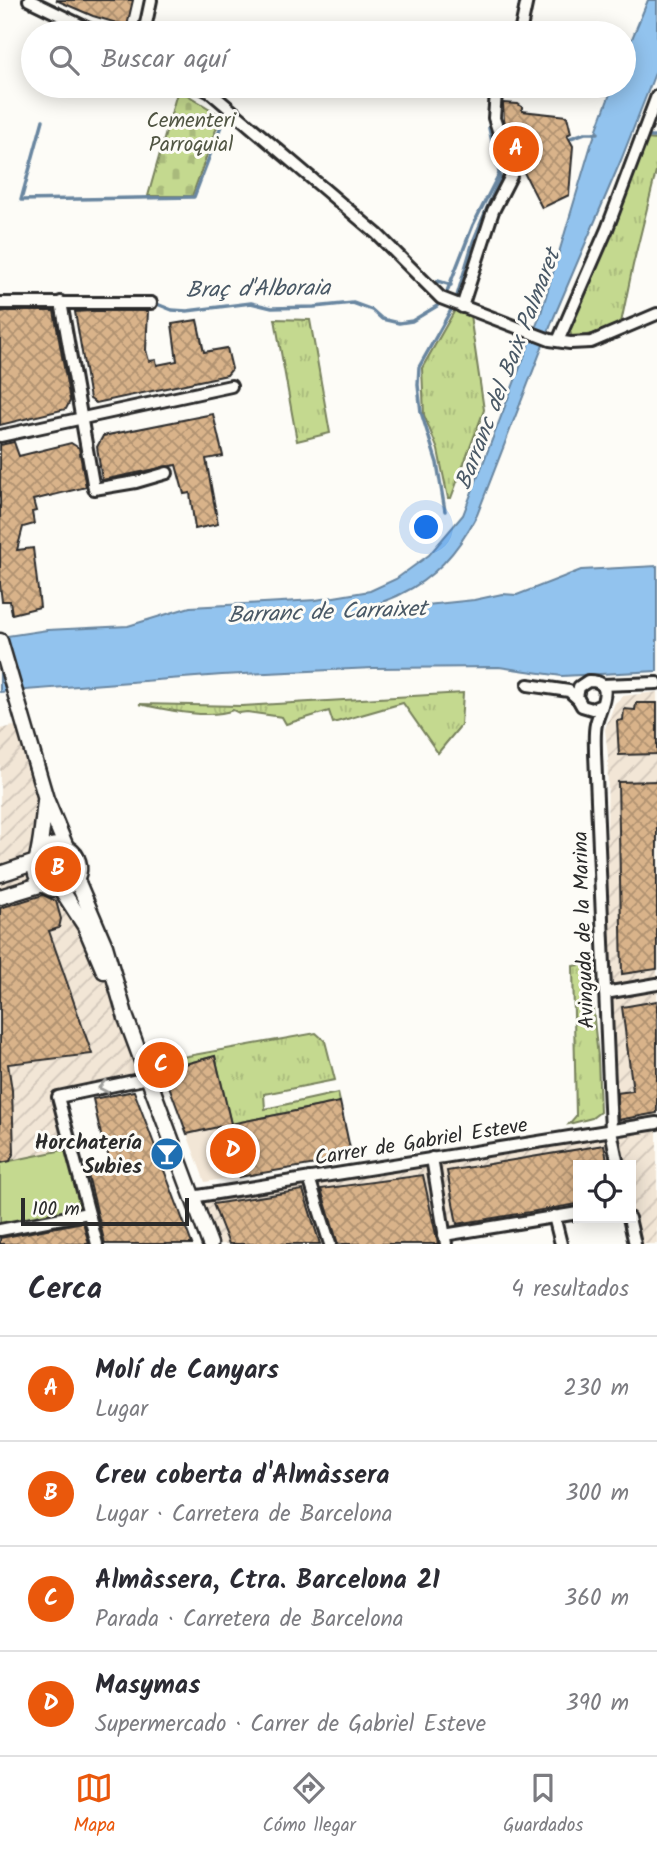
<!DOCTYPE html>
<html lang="es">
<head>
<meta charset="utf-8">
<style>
  body { margin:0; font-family:Kalam,sans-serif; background:#f7f7f7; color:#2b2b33 }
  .controls { position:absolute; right:21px; bottom:21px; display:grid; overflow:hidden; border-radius:0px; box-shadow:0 4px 18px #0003 }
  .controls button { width:63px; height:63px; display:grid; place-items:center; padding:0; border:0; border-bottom:2px solid #e1e1e2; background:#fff; color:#2b2b33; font:35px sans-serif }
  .scale { position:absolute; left:21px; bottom:18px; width:168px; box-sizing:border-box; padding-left:7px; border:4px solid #2b2b2b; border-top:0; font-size:19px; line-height:24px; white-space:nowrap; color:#2b2b2b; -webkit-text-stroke:5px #fdfcf7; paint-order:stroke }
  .you { position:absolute; left:427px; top:528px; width:24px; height:24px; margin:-18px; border:5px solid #fff; border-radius:50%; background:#1a73e8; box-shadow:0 0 0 10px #1a73e833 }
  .badge { display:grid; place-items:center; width:46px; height:46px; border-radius:50%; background:#ea580c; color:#fff; font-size:23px; font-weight:700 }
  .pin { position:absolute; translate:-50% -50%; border:4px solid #fff; box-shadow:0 2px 7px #0006 }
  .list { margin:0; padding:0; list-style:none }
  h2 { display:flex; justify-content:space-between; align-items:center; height:91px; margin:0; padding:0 28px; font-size:30px }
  h2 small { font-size:23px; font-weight:400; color:#7c7c81 }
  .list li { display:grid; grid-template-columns:46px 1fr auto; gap:21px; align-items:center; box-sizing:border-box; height:105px; padding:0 28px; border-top:2px solid #e1e1e2 }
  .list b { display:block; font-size:26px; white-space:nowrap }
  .list p { margin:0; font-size:23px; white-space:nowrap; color:#7c7c81 }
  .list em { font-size:23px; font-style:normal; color:#7c7c81 }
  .icon { flex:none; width:38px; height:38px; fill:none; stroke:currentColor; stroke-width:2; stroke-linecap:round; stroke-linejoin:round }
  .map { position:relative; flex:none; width:657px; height:1244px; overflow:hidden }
  .search { position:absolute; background:#fff; box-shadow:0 4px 18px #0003; left:21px; right:21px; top:21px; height:77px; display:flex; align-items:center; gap:18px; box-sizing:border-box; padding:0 24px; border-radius:38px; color:#7c7c81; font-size:26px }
  .sheet { height:511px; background:#fff }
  nav { display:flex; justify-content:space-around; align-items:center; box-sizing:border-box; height:98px; border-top:2px solid #e1e1e2; background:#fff; font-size:19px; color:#7c7c81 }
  nav a { display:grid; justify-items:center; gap:4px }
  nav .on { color:#ea580c }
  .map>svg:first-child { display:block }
  .built { fill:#f2e6d6 }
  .industrial { fill:url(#industrial-furrows) }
  .grass { fill:url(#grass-tufts); stroke:#78825d; stroke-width:2 }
  .cemetery { fill:url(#cemetery-stones); stroke:#78825d; stroke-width:2 }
  .garden { fill:#c4d98f; stroke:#78825d; stroke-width:2 }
  .water { fill:#92c3ee; stroke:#6986a0; stroke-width:2 }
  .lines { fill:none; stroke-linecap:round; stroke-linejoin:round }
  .stream { stroke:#6986a0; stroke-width:3.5 }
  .building { fill:url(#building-cross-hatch); stroke:#2b2b2b; stroke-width:2 }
  .minor-casing { stroke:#2b2b2b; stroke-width:16 }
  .secondary-casing { stroke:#2b2b2b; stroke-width:19 }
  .minor { stroke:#fdfcf7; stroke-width:10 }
  .secondary { stroke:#fdfcf7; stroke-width:14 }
  .oneway { stroke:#9e9e9b }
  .labels { text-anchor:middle; stroke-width:6; stroke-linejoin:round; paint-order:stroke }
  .park-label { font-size:21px; fill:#515644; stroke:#fdfcf7 }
  .street-label { font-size:21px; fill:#2b2b2b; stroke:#fdfcf7 }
  .poi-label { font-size:21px; font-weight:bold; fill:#2b2b2b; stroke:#fdfcf7; text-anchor:end }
  .water-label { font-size:23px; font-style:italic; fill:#4a5966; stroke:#fdfcf7 }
</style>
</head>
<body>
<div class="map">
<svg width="657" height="1244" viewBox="0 0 657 1244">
  <defs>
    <pattern id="industrial-furrows" width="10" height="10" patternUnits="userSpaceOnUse" patternTransform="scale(1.75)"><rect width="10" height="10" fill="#f2e6d6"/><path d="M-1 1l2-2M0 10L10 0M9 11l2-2" fill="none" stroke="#d0c5b8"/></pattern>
    <pattern id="grass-tufts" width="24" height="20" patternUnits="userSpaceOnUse" patternTransform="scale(1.75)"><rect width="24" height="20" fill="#c4d98f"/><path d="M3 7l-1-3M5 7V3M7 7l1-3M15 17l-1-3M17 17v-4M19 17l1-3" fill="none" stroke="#a9ba7c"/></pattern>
    <pattern id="cemetery-stones" width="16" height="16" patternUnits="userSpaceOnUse" patternTransform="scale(1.75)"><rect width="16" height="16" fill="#c4d98f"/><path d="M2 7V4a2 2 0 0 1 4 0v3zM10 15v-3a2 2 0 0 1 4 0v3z" fill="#a9ba7c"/></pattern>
    <pattern id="building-cross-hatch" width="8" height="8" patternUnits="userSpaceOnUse" patternTransform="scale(1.75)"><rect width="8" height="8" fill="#d9b38a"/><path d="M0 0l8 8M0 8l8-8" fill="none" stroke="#b09271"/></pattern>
  </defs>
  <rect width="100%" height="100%" fill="#fdfcf7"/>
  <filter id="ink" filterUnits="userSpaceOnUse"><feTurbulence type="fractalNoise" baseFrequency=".0143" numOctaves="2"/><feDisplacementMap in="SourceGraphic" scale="14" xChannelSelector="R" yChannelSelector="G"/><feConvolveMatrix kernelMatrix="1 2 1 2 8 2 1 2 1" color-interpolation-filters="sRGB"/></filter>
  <g filter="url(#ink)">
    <path class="built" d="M340,1102L352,1158L205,1182L187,1134Z"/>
    <g class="industrial">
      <path d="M657,692V1244H635L631,1218V1165H578V1213L444,1235L446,1244H213L192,1197L611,1131L605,993L608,756L605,729L615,703L623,696Z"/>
      <path d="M23,724L46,799L35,866L85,926L148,1078L59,1096L73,1148L0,1163V729Z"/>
    </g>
    <g class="grass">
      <path d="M646,139L657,140V168L633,265L621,323L603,332L572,338L569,327Z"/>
      <path d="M455,310L470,315L484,410L451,498H448L438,450L424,415L422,368Z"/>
      <path d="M275,319L310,320L330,433L297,441Z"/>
      <path d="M463,693L461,725L438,753L403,703L333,723L329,711L286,724L282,717L247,712L239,713L233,710C209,720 164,709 139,704L242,706Z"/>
      <path d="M588,964L598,1057L600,1112L592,1118L569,1124L576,1116L573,966Z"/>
      <path d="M316,1033L325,1041L335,1080L264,1094L265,1109L338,1093L340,1102L231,1124L215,1056L163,1070L160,1061Z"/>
    </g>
    <path class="cemetery" d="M178,89L221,116L192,196H148Z"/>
    <path class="garden" d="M73,1148L88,1213L0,1227V1163Z"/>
    <path class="water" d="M648,0H657V68L621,160L554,317L477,515C460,548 435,578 401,594C388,601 372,604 360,612L474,600L502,594L517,595L581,570L657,566V671L562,676L499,667L373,668L222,675L0,692V637L47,630L128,626L190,607L316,600L370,591L396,579L429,555L463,515L541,313L591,145L613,86H624V58Z"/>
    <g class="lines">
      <g class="stream">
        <path d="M517,26L520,0"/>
        <path d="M43,120L21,200L194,197L226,113"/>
        <path d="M650,137H657"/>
        <path d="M565,140L585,133H598"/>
        <path d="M435,286L438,281L451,285"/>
        <path d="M446,294L473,225L499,174L505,168"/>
        <path d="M457,296L473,242L500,177L489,128L490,119"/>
        <path d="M157,304L172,310L187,311L251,303L272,308L314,307L353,303L372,310L382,319L399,323L412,321L437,306"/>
        <path d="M445,511L437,463L421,412L418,385L419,367L451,310"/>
      </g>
    </g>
    <g class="building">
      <path d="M56,0H133L127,26L93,16Z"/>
      <path d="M503,103L518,104L522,107V111L567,116L571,133L567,135L573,146L569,195L542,208L514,153L504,120Z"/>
      <path d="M5,311H54L70,401L66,409L0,425V312Z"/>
      <path d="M90,311H148L146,350L149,361L156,360L157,365L177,361L172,324L197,320L204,352L227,348L232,369L227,375L96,403L90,399L75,312Z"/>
      <path d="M213,414L223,456L206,459L218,524L195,529L190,493L184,494L176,465L102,480L97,447L103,436Z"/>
      <path d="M14,442L19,456L71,443L79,448L86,487L33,500L36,511L32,512L34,524L23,527L17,550L33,548L40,607L12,614L10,601H2L0,585V445Z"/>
      <path d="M636,703H657V754L619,755L617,721L623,720L624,709L635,710Z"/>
      <path d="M657,781V969L622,974L618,782Z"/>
      <path d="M43,895L56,901L61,919L59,928L49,931L92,1054L8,1064L12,1090L14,1152L10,1161L0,1163V908Z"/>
      <path d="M657,1001V1113L618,1120L617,1093L633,1091L622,1007Z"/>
      <path d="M215,1056L231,1124L187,1134L163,1070Z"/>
      <path d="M134,1091L192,1244H105L88,1175L113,1168L101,1135L93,1099Z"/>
      <path d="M340,1102L352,1158L239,1177L231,1124Z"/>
      <path d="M604,1145L608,1165H578V1204L457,1224L447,1171Z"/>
      <path d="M423,1175L438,1244H338L321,1189Z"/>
      <path d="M303,1190L320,1244H229L213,1204Z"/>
      <path d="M83,1222L89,1244H0V1238Z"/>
    </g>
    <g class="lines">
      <defs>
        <g id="minor">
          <path d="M29,0L97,33"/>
          <path d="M144,33L151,0"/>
          <path d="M520,33L527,0"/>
          <path d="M199,86L210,92L377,234L441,298L550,340L570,343L591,342L657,314"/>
          <path d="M61,302L94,489L136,482L167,473"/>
          <path d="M0,303H151"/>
          <path d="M462,307L493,211L511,176L509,163L494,118L496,93L500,86"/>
          <path d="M558,341L607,229L657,96"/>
          <path d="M0,436L231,386"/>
          <path d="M528,685L569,691L578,699"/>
          <path d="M602,685L657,683"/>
          <path d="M602,705L592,709L582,706L577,697L579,687L588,681C618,680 599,709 596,724C594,733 595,743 595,753L611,1131L618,1165"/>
          <path d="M605,993L657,984"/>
          <path d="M432,1158L446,1244"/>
          <path d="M309,1178L330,1244"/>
          <path d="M192,1197L657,1123"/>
          <path d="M554,1216L561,1244"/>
          <path d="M629,1218L635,1244"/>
          <path d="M0,1230L88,1213"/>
          <path d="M444,1235L578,1213"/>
          <path d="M97,1244L58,1097L148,1078"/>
        </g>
        <g id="secondary">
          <path d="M0,641L46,799L66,847"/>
          <path d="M38,857L50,846C80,840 91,880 63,888C50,892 37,883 35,870C34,865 37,860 38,854C42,837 43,818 45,801"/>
          <path d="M0,874L36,862"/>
          <path d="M76,878L105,946L126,1018L210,1244"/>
          <path d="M61,889L85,926L104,971"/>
          <path d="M0,897L43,884"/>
        </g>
      </defs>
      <use href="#minor" class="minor-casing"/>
      <use href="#secondary" class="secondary-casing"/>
      <use href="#minor" class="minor"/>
      <use href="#secondary" class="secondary"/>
    </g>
    <defs><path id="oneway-chevron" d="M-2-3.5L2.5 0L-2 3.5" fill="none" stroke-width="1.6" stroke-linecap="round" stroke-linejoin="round" transform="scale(1.75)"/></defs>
    <use class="oneway" href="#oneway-chevron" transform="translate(103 1087) rotate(169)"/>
  </g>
  <defs>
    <symbol id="bar-disc" viewBox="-11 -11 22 22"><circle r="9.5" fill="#1f6fb2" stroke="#fdfcf7"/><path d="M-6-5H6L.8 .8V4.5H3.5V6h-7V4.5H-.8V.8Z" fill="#fff"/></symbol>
  </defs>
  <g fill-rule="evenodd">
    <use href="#bar-disc" x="148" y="1135" width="38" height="38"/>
  </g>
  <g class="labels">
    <g class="park-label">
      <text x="191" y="127">Cementeri<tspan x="191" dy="24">Parroquial</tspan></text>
    </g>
    <g class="street-label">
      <text transform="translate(583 930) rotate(-92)" y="7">Avinguda de la Marina</text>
      <text transform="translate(421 1141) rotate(-9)" y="7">Carrer de Gabriel Esteve</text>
    </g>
    <g class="poi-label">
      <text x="142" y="1149">Horchatería<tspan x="142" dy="24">Subies</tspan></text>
    </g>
    <g class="water-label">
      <text transform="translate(258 288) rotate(-1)" y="8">Braç d'Alboraia</text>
      <text transform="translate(507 369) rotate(-69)" y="8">Barranc del Baix Palmaret</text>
      <text transform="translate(327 611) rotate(-2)" y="8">Barranc de Carraixet</text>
    </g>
  </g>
</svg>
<div class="controls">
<button><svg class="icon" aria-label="locate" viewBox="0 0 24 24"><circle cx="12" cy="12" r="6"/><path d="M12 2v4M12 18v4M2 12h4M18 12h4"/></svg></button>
</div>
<div class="scale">100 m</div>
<div class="you"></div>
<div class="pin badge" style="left:516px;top:149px">A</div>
<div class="pin badge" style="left:58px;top:869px">B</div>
<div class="pin badge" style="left:161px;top:1065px">C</div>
<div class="pin badge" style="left:233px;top:1151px">D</div>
<div class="search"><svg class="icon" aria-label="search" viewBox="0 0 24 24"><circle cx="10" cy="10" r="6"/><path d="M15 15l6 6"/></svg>Buscar aquí</div>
</div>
<section class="sheet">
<h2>Cerca<small>4 resultados</small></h2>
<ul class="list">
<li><span class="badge">A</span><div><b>Molí de Canyars</b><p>Lugar</p></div><em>230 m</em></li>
<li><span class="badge">B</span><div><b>Creu coberta d'Almàssera</b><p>Lugar · Carretera de Barcelona</p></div><em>300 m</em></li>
<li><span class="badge">C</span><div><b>Almàssera, Ctra. Barcelona 21</b><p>Parada · Carretera de Barcelona</p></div><em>360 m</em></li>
<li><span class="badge">D</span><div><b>Masymas</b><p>Supermercado · Carrer de Gabriel Esteve</p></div><em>390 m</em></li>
</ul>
</section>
<nav>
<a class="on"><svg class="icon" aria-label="map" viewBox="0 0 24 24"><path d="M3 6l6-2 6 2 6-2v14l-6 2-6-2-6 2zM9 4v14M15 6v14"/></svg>Mapa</a>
<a><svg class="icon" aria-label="directions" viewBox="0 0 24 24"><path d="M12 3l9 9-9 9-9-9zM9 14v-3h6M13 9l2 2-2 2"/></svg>Cómo llegar</a>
<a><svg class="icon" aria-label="saved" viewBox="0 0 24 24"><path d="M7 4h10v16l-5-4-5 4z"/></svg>Guardados</a>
</nav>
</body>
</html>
